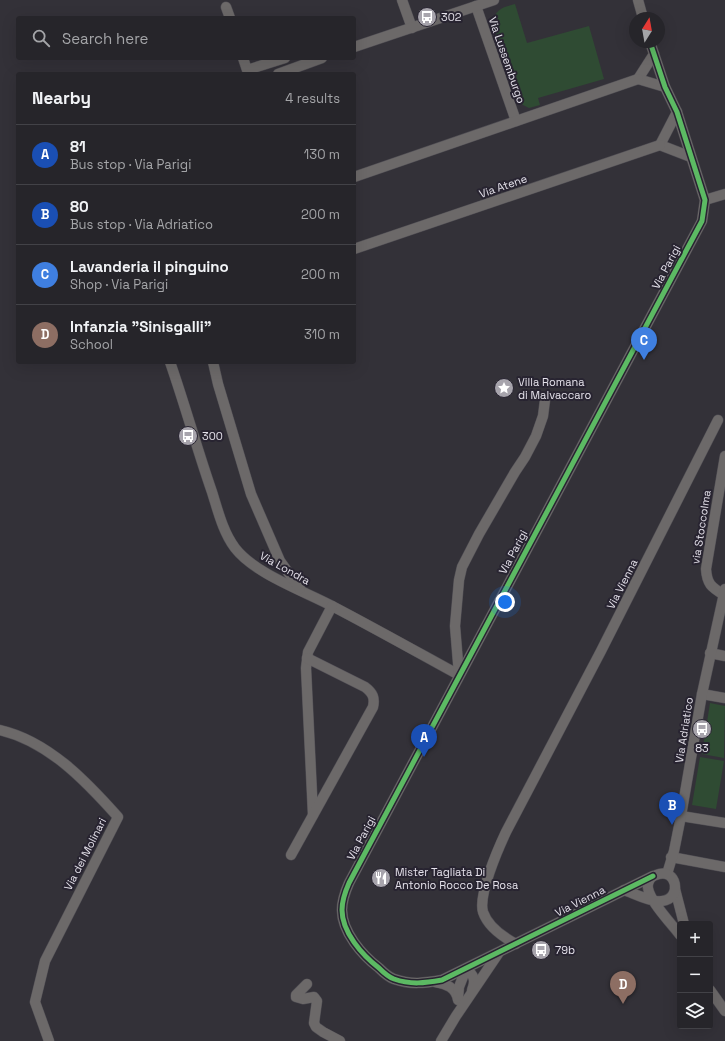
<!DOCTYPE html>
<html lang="en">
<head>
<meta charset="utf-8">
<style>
  body { margin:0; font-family:"Space Grotesk",sans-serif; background:#2e2d32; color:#f1f3f6 }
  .controls { position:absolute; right:12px; bottom:12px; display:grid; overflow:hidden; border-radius:4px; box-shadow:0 4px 16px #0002 }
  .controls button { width:36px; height:36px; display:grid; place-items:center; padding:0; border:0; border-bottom:1px solid #424247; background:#26252a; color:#f1f3f6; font:20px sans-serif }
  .compass { position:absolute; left:629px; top:12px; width:36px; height:36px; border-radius:50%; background:#26252a; box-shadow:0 4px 16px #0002; rotate:11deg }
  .you { position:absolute; left:505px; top:602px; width:14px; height:14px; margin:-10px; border:3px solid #fff; border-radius:50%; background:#1a73e8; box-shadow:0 0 0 6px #1a73e833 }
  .badge { display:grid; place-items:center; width:26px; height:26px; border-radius:50%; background:#d93025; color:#fff; font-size:13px; font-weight:700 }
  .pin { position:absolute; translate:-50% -33px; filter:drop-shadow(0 1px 2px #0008) }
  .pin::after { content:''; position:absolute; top:21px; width:14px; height:12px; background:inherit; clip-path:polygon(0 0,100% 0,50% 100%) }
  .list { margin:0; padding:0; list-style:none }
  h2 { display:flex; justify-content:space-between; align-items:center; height:52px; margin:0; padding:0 16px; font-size:17px }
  h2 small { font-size:13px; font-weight:400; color:#a4a5a8 }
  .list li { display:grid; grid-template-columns:26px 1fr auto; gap:12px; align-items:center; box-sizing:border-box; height:60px; padding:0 16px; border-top:1px solid #424247 }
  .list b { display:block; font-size:15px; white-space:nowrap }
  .list p { margin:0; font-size:13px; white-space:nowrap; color:#a4a5a8 }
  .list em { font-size:13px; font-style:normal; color:#a4a5a8 }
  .icon { flex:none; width:22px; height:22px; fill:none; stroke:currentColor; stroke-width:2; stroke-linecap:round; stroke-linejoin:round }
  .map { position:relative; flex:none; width:725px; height:1041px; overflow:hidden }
  .search { position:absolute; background:#26252a; box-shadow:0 4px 16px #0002; left:16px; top:16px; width:340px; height:44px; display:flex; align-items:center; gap:10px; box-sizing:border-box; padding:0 14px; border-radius:4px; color:#a4a5a8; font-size:15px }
  .panel { position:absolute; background:#26252a; box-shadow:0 4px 16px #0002; left:16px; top:72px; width:340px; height:292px; border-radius:4px }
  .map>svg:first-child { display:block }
  .grass { fill:#2f4b33 }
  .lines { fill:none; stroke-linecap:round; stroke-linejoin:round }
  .minor-casing { stroke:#504e54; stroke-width:11 }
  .minor { stroke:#6c6969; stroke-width:10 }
  .cycleway-casing { stroke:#282431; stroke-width:8 }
  .cycleway { stroke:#5cba63; stroke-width:5 }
  .labels { text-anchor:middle; stroke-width:4; stroke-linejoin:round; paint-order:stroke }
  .poi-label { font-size:11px; fill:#e5e2eb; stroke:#282431; text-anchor:start }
  .street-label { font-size:11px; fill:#e5e2eb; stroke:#282431 }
</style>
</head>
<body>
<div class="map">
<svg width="725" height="1041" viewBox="0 0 725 1041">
  <rect width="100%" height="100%" fill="#333138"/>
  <g class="grass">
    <path d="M515,4L527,43L589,26L604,79L538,98L540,105L529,108L523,105L518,99L492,23C497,8 501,8 515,4Z"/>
    <path d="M710,703L725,706L724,758L702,754Z"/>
    <path d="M700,757L724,761L716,809L692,805Z"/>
  </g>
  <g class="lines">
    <defs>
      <g id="minor">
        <path d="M402,0L412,28"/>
        <path d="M638,0L643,18"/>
        <path d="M476,6L516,121"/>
        <path d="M226,7L230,18"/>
        <path d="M650,42L665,87L677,112L705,200L702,221L349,883C345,892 342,900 342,910C342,932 362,955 379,968C383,972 388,977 394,979C411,985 425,983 442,980L653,876"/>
        <path d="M354,47L494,0"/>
        <path d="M243,58L247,70L285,58"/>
        <path d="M278,74L322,58"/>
        <path d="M638,79L654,54"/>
        <path d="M638,79L665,87"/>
        <path d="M660,145L677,112"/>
        <path d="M660,145L691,157"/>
        <path d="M354,177L638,79"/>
        <path d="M705,200L725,194"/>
        <path d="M354,249L660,145"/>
        <path d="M170,362C185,405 197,449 212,492C218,511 223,532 235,548C255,574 304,591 334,607C376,629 417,652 459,675"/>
        <path d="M213,362L218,384L251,494L280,561L300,589"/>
        <path d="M724,595C711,587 707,584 706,569L725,456"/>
        <path d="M710,653L725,656"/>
        <path d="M459,675L455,626L459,580L462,567L479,534L515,472L525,457L536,436L543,416L545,400"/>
        <path d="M702,694L725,698"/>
        <path d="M0,730C48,741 86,781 118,817L45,961L35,1002L49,1041"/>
        <path d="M313,815L306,668L308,652L332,606"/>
        <path d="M681,816L725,823"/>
        <path d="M291,855L373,707C375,698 373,693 365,687L307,658"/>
        <path d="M671,857L725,867"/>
        <path d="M667,874L674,851L681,816L702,694L725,589"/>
        <path d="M675,889L684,924"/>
        <path d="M624,890C633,893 653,903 662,901C683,899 677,866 656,875C652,876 649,880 648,884C645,897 672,924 680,935"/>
        <path d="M516,944C503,937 488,927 483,912C478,895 498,849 506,832L601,651L718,420"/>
        <path d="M435,982C446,984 456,987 458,1000"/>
        <path d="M307,984L296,995V997L303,999L314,997L317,1001L314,1023L316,1027L323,1032L340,1041"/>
        <path d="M710,990L725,1011"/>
        <path d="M458,998L459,987L466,969C474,975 476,980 472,990"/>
        <path d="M441,1041L456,1016L498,954"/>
      </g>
    </defs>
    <use href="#minor" class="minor-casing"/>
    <use href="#minor" class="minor"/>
    <defs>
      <path id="cycleway" d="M650,42L665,87L677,112L705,200L702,221L349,883C345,892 342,900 342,910C342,932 362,955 379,968C383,972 388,977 394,979C411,985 425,983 442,980L653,876"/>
    </defs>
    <use href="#cycleway" class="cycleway-casing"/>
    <use href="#cycleway" class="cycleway"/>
  </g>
  <defs>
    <symbol id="bus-disc" viewBox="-11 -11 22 22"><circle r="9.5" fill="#a7a4ac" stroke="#282431"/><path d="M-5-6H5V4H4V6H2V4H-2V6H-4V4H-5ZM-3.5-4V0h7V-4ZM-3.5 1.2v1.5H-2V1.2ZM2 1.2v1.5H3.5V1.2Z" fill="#fff"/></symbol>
    <symbol id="sight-disc" viewBox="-11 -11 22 22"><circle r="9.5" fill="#a7a4ac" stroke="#282431"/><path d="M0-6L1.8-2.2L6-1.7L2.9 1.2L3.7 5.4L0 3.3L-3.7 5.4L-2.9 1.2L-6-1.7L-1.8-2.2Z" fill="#fff"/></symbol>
    <symbol id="restaurant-disc" viewBox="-11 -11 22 22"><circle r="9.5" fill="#a7a4ac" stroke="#282431"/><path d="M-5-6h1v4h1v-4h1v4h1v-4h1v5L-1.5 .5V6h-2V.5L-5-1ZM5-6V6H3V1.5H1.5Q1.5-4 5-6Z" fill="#fff"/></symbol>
  </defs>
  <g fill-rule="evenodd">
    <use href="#bus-disc" x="416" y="6" width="22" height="22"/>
    <use href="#sight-disc" x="493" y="377" width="22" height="22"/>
    <use href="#bus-disc" x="177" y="425" width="22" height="22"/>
    <use href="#bus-disc" x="691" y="718" width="22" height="22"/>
    <use href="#restaurant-disc" x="370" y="867" width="22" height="22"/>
    <use href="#bus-disc" x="530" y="939" width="22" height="22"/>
  </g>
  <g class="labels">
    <g class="poi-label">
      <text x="441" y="21">302</text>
      <text x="518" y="386">Villa Romana<tspan x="518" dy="13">di Malvaccaro</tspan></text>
      <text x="202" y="440">300</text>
      <text x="702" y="752" text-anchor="middle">83</text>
      <text x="395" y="876">Mister Tagliata Di<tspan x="395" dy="13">Antonio Rocco De Rosa</tspan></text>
      <text x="555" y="954">79b</text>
    </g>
    <g class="street-label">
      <text transform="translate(507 60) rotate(71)" y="4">Via Lussemburgo</text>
      <text transform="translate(503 186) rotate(-19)" y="4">Via Atene</text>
      <text transform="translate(666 267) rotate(-62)" y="4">Via Parigi</text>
      <text transform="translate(701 527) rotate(-81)" y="4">via Stoccolma</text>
      <text transform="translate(513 552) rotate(-62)" y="4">Via Parigi</text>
      <text transform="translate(285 568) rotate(29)" y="4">Via Londra</text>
      <text transform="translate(622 584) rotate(-63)" y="4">Via Vienna</text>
      <text transform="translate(684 730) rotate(-81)" y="4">Via Adriatico</text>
      <text transform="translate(361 838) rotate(-62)" y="4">Via Parigi</text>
      <text transform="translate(85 854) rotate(-63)" y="4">Via dei Molinari</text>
      <text transform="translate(580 901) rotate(-27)" y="4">Via Vienna</text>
    </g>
  </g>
</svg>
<div class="controls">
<button>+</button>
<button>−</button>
<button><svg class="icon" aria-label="layers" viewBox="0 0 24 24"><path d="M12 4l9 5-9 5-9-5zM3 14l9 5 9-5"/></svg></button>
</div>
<svg class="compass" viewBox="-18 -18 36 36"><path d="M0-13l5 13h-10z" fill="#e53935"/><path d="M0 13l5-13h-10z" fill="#a4a5a8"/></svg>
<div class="you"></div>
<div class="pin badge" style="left:424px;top:757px;background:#1a4fb4">A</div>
<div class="pin badge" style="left:672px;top:825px;background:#1a4fb4">B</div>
<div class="pin badge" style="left:644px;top:360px;background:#3f7fe0">C</div>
<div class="pin badge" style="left:623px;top:1004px;background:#8d6e63">D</div>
<div class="search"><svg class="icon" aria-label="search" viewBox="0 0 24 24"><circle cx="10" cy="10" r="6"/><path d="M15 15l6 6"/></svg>Search here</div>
<section class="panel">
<h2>Nearby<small>4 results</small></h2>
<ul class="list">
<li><span class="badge" style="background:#1a4fb4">A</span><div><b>81</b><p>Bus stop · Via Parigi</p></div><em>130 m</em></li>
<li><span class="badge" style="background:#1a4fb4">B</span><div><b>80</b><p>Bus stop · Via Adriatico</p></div><em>200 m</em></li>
<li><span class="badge" style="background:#3f7fe0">C</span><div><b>Lavanderia il pinguino</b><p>Shop · Via Parigi</p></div><em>200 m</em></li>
<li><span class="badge" style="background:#8d6e63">D</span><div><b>Infanzia &quot;Sinisgalli&quot;</b><p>School</p></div><em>310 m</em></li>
</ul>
</section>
</div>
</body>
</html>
